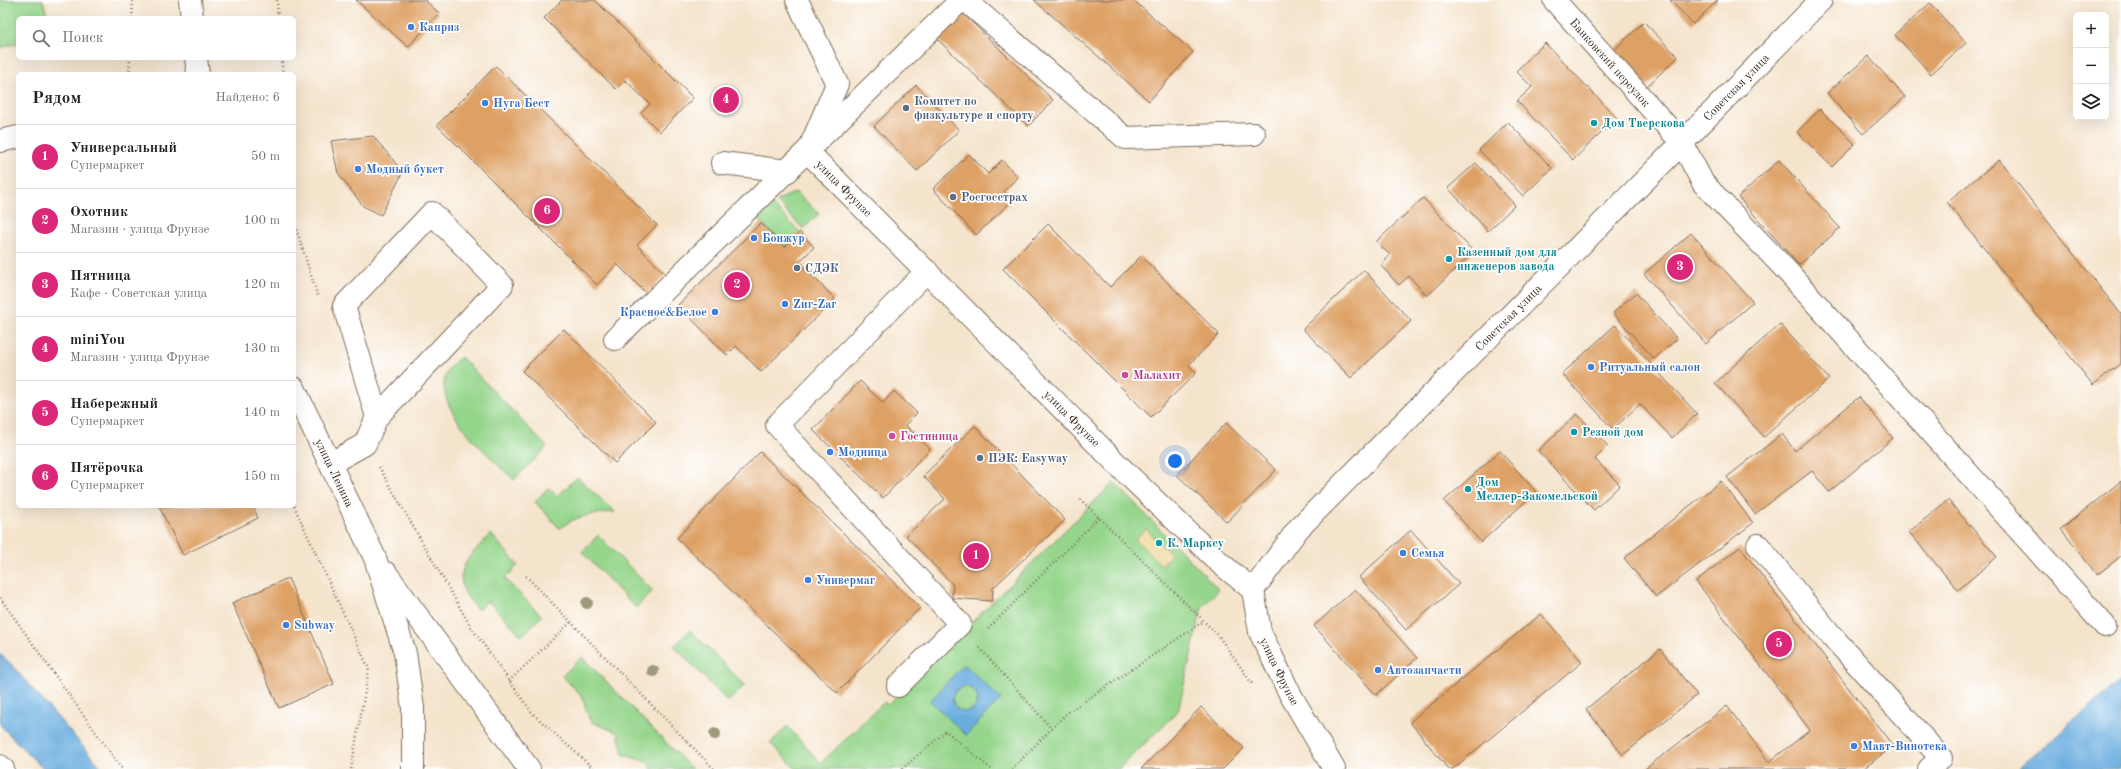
<!DOCTYPE html>
<html lang="ru">
<head>
<meta charset="utf-8">
<style>
  body { margin:0; font-family:"Old Standard TT",serif; background:#f6f6f6; color:#222 }
  .controls { position:absolute; right:12px; top:12px; display:grid; overflow:hidden; border-radius:6px; box-shadow:0 4px 16px #0002 }
  .controls button { width:36px; height:36px; display:grid; place-items:center; padding:0; border:0; border-bottom:1px solid #e0e0e0; background:#fff; color:#222; font:20px sans-serif }
  .you { position:absolute; left:1175px; top:461px; width:14px; height:14px; margin:-10px; border:3px solid #fff; border-radius:50%; background:#1a73e8; box-shadow:0 0 0 6px #1a73e833 }
  .badge { display:grid; place-items:center; width:26px; height:26px; border-radius:50%; background:#db2777; color:#fff; font-size:13px; font-weight:700 }
  .pin { position:absolute; translate:-50% -50%; border:2px solid #fff; box-shadow:0 1px 4px #0006 }
  .list { margin:0; padding:0; list-style:none }
  h2 { display:flex; justify-content:space-between; align-items:center; height:52px; margin:0; padding:0 16px; font-size:17px }
  h2 small { font-size:13px; font-weight:400; color:#767676 }
  .list li { display:grid; grid-template-columns:26px 1fr auto; gap:12px; align-items:center; box-sizing:border-box; height:64px; padding:0 16px; border-top:1px solid #e0e0e0 }
  .list b { display:block; font-size:15px; white-space:nowrap }
  .list p { margin:0; font-size:13px; white-space:nowrap; color:#767676 }
  .list em { font-size:13px; font-style:normal; color:#767676 }
  .icon { flex:none; width:22px; height:22px; fill:none; stroke:currentColor; stroke-width:2; stroke-linecap:round; stroke-linejoin:round }
  .map { position:relative; flex:none; width:2121px; height:769px; overflow:hidden }
  .search { position:absolute; background:#fff; box-shadow:0 4px 16px #0002; left:16px; top:16px; width:280px; height:44px; display:flex; align-items:center; gap:10px; box-sizing:border-box; padding:0 14px; border-radius:6px; color:#767676; font-size:15px }
  .panel { position:absolute; background:#fff; box-shadow:0 4px 16px #0002; left:16px; top:72px; width:280px; height:436px; border-radius:6px }
  .map>svg:first-child { display:block }
  .green { fill:#96d68c; stroke:#688055 }
  .sand { fill:#eeda9e; stroke:#94825e }
  .water { fill:#6aaedf; stroke:#526c7e; fill-rule:evenodd }
  .building { fill:#dea165 }
  .lines { fill:none; stroke-linecap:round; stroke-linejoin:round }
  .minor-casing { stroke:#7c6b5b; stroke-width:24 }
  .major-casing { stroke:#7c6b5b; stroke-width:24 }
  .path { stroke:#7c6b5b; stroke-width:2.5; stroke-dasharray:1 3; stroke-linecap:butt }
  .minor { stroke:#fff; stroke-width:22 }
  .major { stroke:#fff; stroke-width:22 }
  .tree { fill:#9e9a7e }
  .shop-dot { fill:#3f7fe0; stroke:#fff; stroke-width:1.5 }
  .service-dot { fill:#5c6f8a; stroke:#fff; stroke-width:1.5 }
  .culture-dot { fill:#0f9aa8; stroke:#fff; stroke-width:1.5 }
  .hotel-dot { fill:#d1479c; stroke:#fff; stroke-width:1.5 }
  .labels { text-anchor:middle; stroke-width:3.5; stroke-linejoin:round; paint-order:stroke }
  .shop-label { font-size:12px; font-weight:bold; fill:#366cbe; stroke:#fff; text-anchor:start }
  .street-label { font-size:12px; fill:#3b2a1e; stroke:#fff }
  .service-label { font-size:12px; font-weight:bold; fill:#4e5e75; stroke:#fff; text-anchor:start }
  .culture-label { font-size:12px; font-weight:bold; fill:#0d838f; stroke:#fff; text-anchor:start }
  .hotel-label { font-size:12px; font-weight:bold; fill:#b23c85; stroke:#fff; text-anchor:start }
</style>
</head>
<body>
<div class="map">
<svg width="2121" height="769" viewBox="0 0 2121 769">
  <rect width="100%" height="100%" fill="#fff"/>
  <filter id="ink" filterUnits="userSpaceOnUse"><feTurbulence type="fractalNoise" baseFrequency=".025" numOctaves="2"/><feDisplacementMap in="SourceGraphic" scale="8" xChannelSelector="R" yChannelSelector="G"/><feConvolveMatrix kernelMatrix="1 2 1 2 8 2 1 2 1" color-interpolation-filters="sRGB"/></filter>
  <filter id="wash" filterUnits="userSpaceOnUse"><feTurbulence type="fractalNoise" baseFrequency=".012" numOctaves="4" result="noise"/><feDisplacementMap in="SourceGraphic" scale="16" xChannelSelector="R" yChannelSelector="G"/><feGaussianBlur stdDeviation="0.9" result="paint"/><feColorMatrix in="noise" values="0 0 0 0 0 0 0 0 0 0 0 0 0 0 0 0 0 1.4 0 .05"/><feComposite in="paint" operator="in"/></filter>
  <g filter="url(#wash)">
    <rect width="100%" height="100%" fill="#f5e4cc"/>
    <g class="green">
      <path d="M0,0H43L48,18H18V43L0,48Z"/>
      <path d="M796,192L819,214L803,229L776,201Z"/>
      <path d="M772,204L800,232L785,247L755,216L766,206Z"/>
      <path d="M461,357L547,447L514,480C491,457 428,406 448,370C450,365 457,361 461,357Z"/>
      <path d="M577,477L615,512C594,514 575,515 560,529L535,502L548,488L558,496Z"/>
      <path d="M1114,482L1219,590L1202,607L1178,711L1119,769H796L770,743L787,726L821,763L884,702L888,705Z"/>
      <path d="M491,534L518,565L505,579L542,616L522,636L488,601L478,610C447,578 464,560 491,534Z"/>
      <path d="M598,535L653,591L636,608L582,552Z"/>
      <path d="M690,630L745,685L728,702L674,646Z"/>
      <path d="M582,657L692,769H651L649,763L623,754L618,733L590,721L582,696L562,676Z"/>
    </g>
    <path class="sand" d="M1146,529L1171,555L1161,565L1135,539Z"/>
    <g class="water">
      <path d="M0,654L9,662L103,769H43L0,725Z"/>
      <path d="M964,664L1001,699L966,735L930,701ZM965,686L974,690L978,699L975,708L965,712L956,708L952,699L956,690Z"/>
      <path d="M2121,680V769H2018Z"/>
    </g>
    <g id="blocks">
      <g class="building">
        <path d="M356,0H425L439,13L408,47Z"/>
        <path d="M562,0H595L693,98L660,132L641,113L650,104L625,80L616,89L544,18Z"/>
        <path d="M1034,0H1133L1193,52L1149,101Z"/>
        <path d="M1670,0H1718L1693,24Z"/>
        <path d="M1930,3L1966,43L1931,74L1895,35Z"/>
        <path d="M957,8L1053,100L1028,126L932,34Z"/>
        <path d="M1644,22L1678,57L1645,88L1611,53Z"/>
        <path d="M1545,43L1617,118L1573,160L1517,101L1532,87L1516,71Z"/>
        <path d="M1868,56L1905,97L1863,134L1827,93Z"/>
        <path d="M496,66L657,225L637,245L666,275L647,294L617,264L597,285L437,125Z"/>
        <path d="M916,85L959,130L917,171L874,126Z"/>
        <path d="M1820,109L1855,144L1832,167L1797,132Z"/>
        <path d="M1508,122L1552,168L1523,196L1479,150Z"/>
        <path d="M373,136L403,172L381,215L363,206L338,173L331,141Z"/>
        <path d="M969,154L988,174L1002,160L1018,177L1004,191L1013,200L976,235L933,189Z"/>
        <path d="M1779,160L1840,228L1799,265L1738,197Z"/>
        <path d="M1999,160L2121,314V363L2093,385L1947,202Z"/>
        <path d="M1476,163L1515,205L1488,231L1448,188Z"/>
        <path d="M1423,198L1474,252L1427,296L1409,276L1399,285L1381,266L1390,255L1376,242Z"/>
        <path d="M761,223L785,247L800,232L814,247L799,262L835,299L761,372L736,346L727,355L678,305Z"/>
        <path d="M1048,224L1110,287L1141,256L1219,334L1189,365L1196,373L1151,417L1003,269Z"/>
        <path d="M1691,233L1753,302L1706,344L1644,274Z"/>
        <path d="M1364,270L1411,321L1351,378L1303,329Z"/>
        <path d="M1636,293L1677,339L1654,359L1613,313Z"/>
        <path d="M1780,324L1829,379L1764,437L1715,383Z"/>
        <path d="M1615,325L1697,414L1672,438L1640,404L1613,429L1562,374Z"/>
        <path d="M564,329L656,422L615,463L522,371Z"/>
        <path d="M860,381L883,403L894,391L917,413L905,425L930,449L883,498L813,430Z"/>
        <path d="M1859,397L1893,438L1829,492L1812,471L1755,514L1727,477L1782,434L1795,451Z"/>
        <path d="M1577,414L1608,446L1595,459L1620,485L1594,510L1538,451Z"/>
        <path d="M1226,423L1276,470L1227,522L1177,475Z"/>
        <path d="M975,426L1065,520L993,588L992,601L952,598L953,585L906,536L945,499L923,476Z"/>
        <path d="M1500,451L1536,492L1481,542L1444,501Z"/>
        <path d="M760,452L920,608L837,693L677,538Z"/>
        <path d="M1721,481L1753,523L1656,597L1624,558Z"/>
        <path d="M2121,481V556L2097,575L2061,529Z"/>
        <path d="M1948,500L1997,557L1958,590L1909,532Z"/>
        <path d="M159,506H253L258,518L183,555Z"/>
        <path d="M1411,530L1459,584L1406,630L1359,577Z"/>
        <path d="M1740,547L1893,746L1863,769H1645L1727,706L1769,762L1810,730L1696,581Z"/>
        <path d="M288,578L334,684L279,708L232,603Z"/>
        <path d="M1355,589L1417,658L1376,695L1314,626Z"/>
        <path d="M1541,614L1582,662L1453,769H1448L1410,722Z"/>
        <path d="M1660,649L1697,695L1623,755L1586,709Z"/>
        <path d="M1201,707L1244,748L1223,769H1141Z"/>
      </g>
    </g>
  </g>
  <g filter="url(#ink)">
    <use href="#blocks" fill-opacity="0" stroke="#7c6b5b" stroke-width="1"/>
    <g class="lines">
      <defs>
        <g id="minor">
          <path id="s1" d="M797,0L837,84L808,152L1122,469L1220,563L1253,590L1260,632L1290,694L1334,769"/>
          <path d="M965,0L1125,138L1254,134"/>
          <path id="s2" d="M1554,0L1682,143L1703,183L1787,271L2105,626"/>
          <path d="M0,141L18,137"/>
          <path d="M722,163L788,171"/>
          <path d="M615,339L961,0"/>
          <path d="M331,463L365,444L377,417L502,285L432,213L344,306L377,417"/>
          <path d="M1758,545L1831,635L1941,758L1929,769"/>
          <path id="s3" d="M1253,590L1298,529L1682,143L1821,0"/>
          <path d="M898,686L960,624L777,425L927,271"/>
          <path d="M0,766L3,769"/>
        </g>
        <g id="major">
          <path d="M190,0L192,18"/>
          <path d="M196,58L198,74"/>
          <path id="s4" d="M294,388L375,558L405,653L413,708V769"/>
          <path d="M386,573L529,769"/>
        </g>
      </defs>
      <use href="#minor" class="minor-casing"/>
      <use href="#major" class="major-casing"/>
      <g class="path">
        <path d="M277,0L278,18"/>
        <path d="M132,18L133,0"/>
        <path d="M281,58L283,74"/>
        <path d="M129,74L130,58"/>
        <path d="M294,222L318,297"/>
        <path d="M379,467L471,627L533,714L594,769"/>
        <path d="M1080,499L1218,635L1253,685"/>
        <path d="M294,506L369,669L351,769"/>
        <path d="M526,576L714,769"/>
        <path d="M0,598L122,769"/>
        <path d="M988,629L1099,517"/>
        <path d="M977,645L1052,729"/>
        <path d="M509,681L571,622"/>
        <path d="M902,769L946,731L991,769"/>
        <path d="M1012,769L1067,713L1204,621"/>
      </g>
      <use href="#minor" class="minor"/>
      <use href="#major" class="major"/>
    </g>
    <g class="tree">
      <circle cx="587" cy="603" r="6"/>
      <circle cx="653" cy="671" r="6"/>
      <circle cx="715" cy="734" r="6"/>
    </g>
  </g>
  <g class="shop-dot">
    <circle cx="411" cy="27" r="4"/>
    <circle cx="485" cy="103" r="4"/>
    <circle cx="358" cy="169" r="4"/>
    <circle cx="754" cy="238" r="4"/>
    <circle cx="785" cy="304" r="4"/>
    <circle cx="715" cy="312" r="4"/>
    <circle cx="1591" cy="367" r="4"/>
    <circle cx="830" cy="452" r="4"/>
    <circle cx="1403" cy="553" r="4"/>
    <circle cx="808" cy="580" r="4"/>
    <circle cx="286" cy="625" r="4"/>
    <circle cx="1378" cy="670" r="4"/>
    <circle cx="1854" cy="746" r="4"/>
  </g>
  <g class="service-dot">
    <circle cx="906" cy="108" r="4"/>
    <circle cx="953" cy="197" r="4"/>
    <circle cx="797" cy="268" r="4"/>
    <circle cx="980" cy="458" r="4"/>
  </g>
  <g class="culture-dot">
    <circle cx="1594" cy="123" r="4"/>
    <circle cx="1449" cy="259" r="4"/>
    <circle cx="1574" cy="432" r="4"/>
    <circle cx="1468" cy="489" r="4"/>
    <circle cx="1159" cy="543" r="4"/>
  </g>
  <g class="hotel-dot">
    <circle cx="1125" cy="375" r="4"/>
    <circle cx="892" cy="436" r="4"/>
  </g>
  <g class="labels">
    <g class="shop-label">
      <text x="419" y="31">Каприз</text>
      <text x="493" y="107">Нуга Бест</text>
      <text x="366" y="173">Модный букет</text>
      <text x="762" y="242">Бонжур</text>
      <text x="793" y="308">Zиг-Zаг</text>
      <text x="707" y="316" text-anchor="end">Красное&amp;Белое</text>
      <text x="1599" y="371">Ритуальный салон</text>
      <text x="838" y="456">Модница</text>
      <text x="1411" y="557">Семья</text>
      <text x="816" y="584">Универмаг</text>
      <text x="294" y="629">Subway</text>
      <text x="1386" y="674">Автозапчасти</text>
      <text x="1862" y="750">Мавт-Винотека</text>
    </g>
    <g class="street-label">
      <text dy="4" stroke="none"><textPath href="#s2" startOffset="84">Банковский переулок</textPath></text>
      <text dy="4" stroke="none"><textPath href="#s3" startOffset="698">Советская улица</textPath></text>
      <text dy="4" stroke="none"><textPath href="#s1" startOffset="218">улица Фрунзе</textPath></text>
      <text dy="4" stroke="none"><textPath href="#s3" startOffset="374">Советская улица</textPath></text>
      <text dy="4" stroke="none"><textPath href="#s1" startOffset="542">улица Фрунзе</textPath></text>
      <text dy="4" stroke="none"><textPath href="#s4" startOffset="94">улица Ленина</textPath></text>
      <text dy="4" stroke="none"><textPath href="#s1" startOffset="878">улица Фрунзе</textPath></text>
    </g>
    <g class="service-label">
      <text x="914" y="105">Комитет по<tspan x="914" dy="14">физкультуре и спорту</tspan></text>
      <text x="961" y="201">Росгосстрах</text>
      <text x="805" y="272">СДЭК</text>
      <text x="988" y="462">ПЭК: Easyway</text>
    </g>
    <g class="culture-label">
      <text x="1602" y="127">Дом Тверскова</text>
      <text x="1457" y="256">Казенный дом для<tspan x="1457" dy="14">инженеров завода</tspan></text>
      <text x="1582" y="436">Резной дом</text>
      <text x="1476" y="486">Дом<tspan x="1476" dy="14">Меллер-Закомельской</tspan></text>
      <text x="1167" y="547">К. Марксу</text>
    </g>
    <g class="hotel-label">
      <text x="1133" y="379">Малахит</text>
      <text x="900" y="440">Гостиница</text>
    </g>
  </g>
</svg>
<div class="controls">
<button>+</button>
<button>−</button>
<button><svg class="icon" aria-label="layers" viewBox="0 0 24 24"><path d="M12 4l9 5-9 5-9-5zM3 14l9 5 9-5"/></svg></button>
</div>
<div class="you"></div>
<div class="pin badge" style="left:976px;top:556px">1</div>
<div class="pin badge" style="left:737px;top:285px">2</div>
<div class="pin badge" style="left:1680px;top:267px">3</div>
<div class="pin badge" style="left:726px;top:100px">4</div>
<div class="pin badge" style="left:1779px;top:644px">5</div>
<div class="pin badge" style="left:547px;top:211px">6</div>
<div class="search"><svg class="icon" aria-label="search" viewBox="0 0 24 24"><circle cx="10" cy="10" r="6"/><path d="M15 15l6 6"/></svg>Поиск</div>
<section class="panel">
<h2>Рядом<small>Найдено: 6</small></h2>
<ul class="list">
<li><span class="badge">1</span><div><b>Универсальный</b><p>Супермаркет</p></div><em>50 m</em></li>
<li><span class="badge">2</span><div><b>Охотник</b><p>Магазин · улица Фрунзе</p></div><em>100 m</em></li>
<li><span class="badge">3</span><div><b>Пятница</b><p>Кафе · Советская улица</p></div><em>120 m</em></li>
<li><span class="badge">4</span><div><b>miniYou</b><p>Магазин · улица Фрунзе</p></div><em>130 m</em></li>
<li><span class="badge">5</span><div><b>Набережный</b><p>Супермаркет</p></div><em>140 m</em></li>
<li><span class="badge">6</span><div><b>Пятёрочка</b><p>Супермаркет</p></div><em>150 m</em></li>
</ul>
</section>
</div>
</body>
</html>
